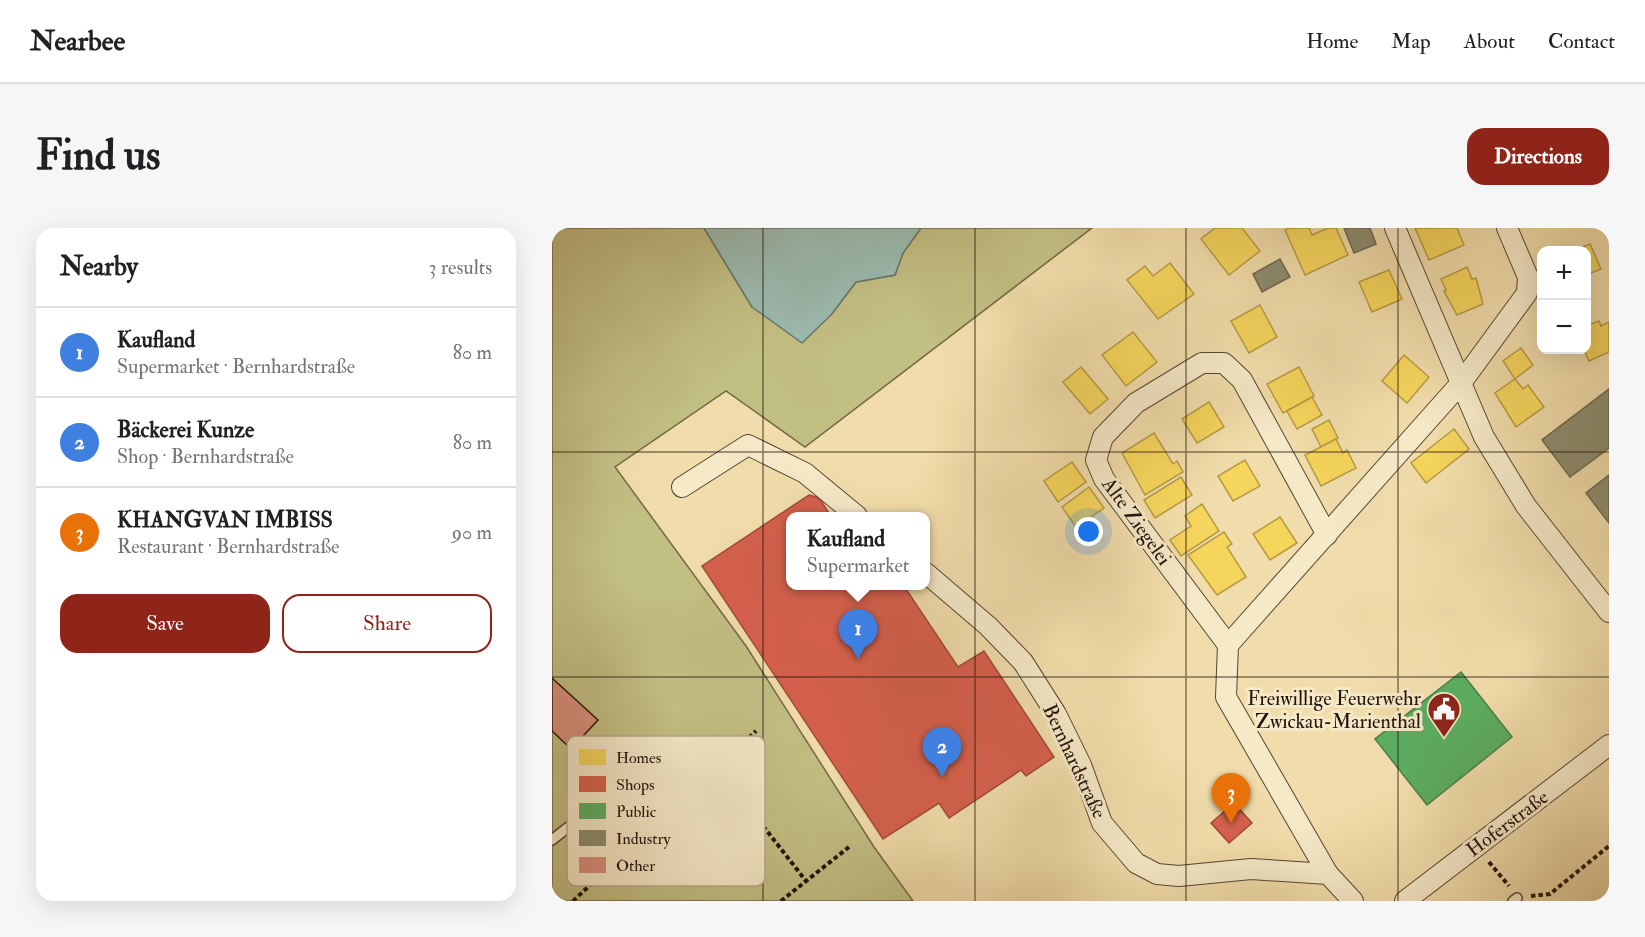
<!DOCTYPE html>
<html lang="en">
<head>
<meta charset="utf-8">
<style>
  body { margin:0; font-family:"IM FELL Double Pica",serif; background:#f6f6f6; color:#202124 }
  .controls { position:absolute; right:18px; top:18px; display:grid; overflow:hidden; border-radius:12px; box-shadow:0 6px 24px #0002 }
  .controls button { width:54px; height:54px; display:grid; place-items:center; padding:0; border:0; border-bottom:2px solid #e0e0e0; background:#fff; color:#202124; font:30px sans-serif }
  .you { position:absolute; left:537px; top:304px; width:21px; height:21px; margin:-15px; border:4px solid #fff; border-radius:50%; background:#1a73e8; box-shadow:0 0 0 9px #1a73e833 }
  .badge { display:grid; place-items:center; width:39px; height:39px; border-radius:50%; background:#8f2418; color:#fff; font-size:20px; font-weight:700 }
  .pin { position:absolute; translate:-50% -50px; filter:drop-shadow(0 2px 3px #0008) }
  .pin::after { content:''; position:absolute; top:32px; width:21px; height:18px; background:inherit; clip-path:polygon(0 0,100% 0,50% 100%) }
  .popup { position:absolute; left:234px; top:284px; width:144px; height:78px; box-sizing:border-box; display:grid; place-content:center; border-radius:12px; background:#fff; filter:drop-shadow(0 2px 4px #0005); font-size:20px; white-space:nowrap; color:#757577 }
  .popup b { font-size:22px; color:#202124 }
  .popup::after { content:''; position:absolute; left:50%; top:100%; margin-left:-12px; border:12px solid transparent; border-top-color:#fff }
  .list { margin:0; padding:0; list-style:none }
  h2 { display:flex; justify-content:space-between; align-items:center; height:78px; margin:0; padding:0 24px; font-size:26px }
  h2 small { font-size:20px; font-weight:400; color:#757577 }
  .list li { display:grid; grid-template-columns:39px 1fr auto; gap:18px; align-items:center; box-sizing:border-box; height:90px; padding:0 24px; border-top:2px solid #e0e0e0 }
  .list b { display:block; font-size:22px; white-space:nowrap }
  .list p { margin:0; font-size:20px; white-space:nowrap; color:#757577 }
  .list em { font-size:20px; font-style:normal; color:#757577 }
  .actions { display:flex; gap:12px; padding:18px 24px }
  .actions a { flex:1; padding:14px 0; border:2px solid #8f2418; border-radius:18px; text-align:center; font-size:21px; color:#8f2418 }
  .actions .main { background:#8f2418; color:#fff }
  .map { position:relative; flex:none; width:1057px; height:673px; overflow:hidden; border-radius:18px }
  header { display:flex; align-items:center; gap:36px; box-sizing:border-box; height:84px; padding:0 30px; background:#fff; border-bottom:2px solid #e0e0e0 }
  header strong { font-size:28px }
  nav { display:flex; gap:33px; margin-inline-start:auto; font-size:21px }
  .intro { display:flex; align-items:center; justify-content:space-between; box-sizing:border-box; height:144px; padding:0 36px }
  h1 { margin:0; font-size:42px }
  .button { padding:15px 27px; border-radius:18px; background:#8f2418; color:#fff; font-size:21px; font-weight:700 }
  main { display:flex; gap:36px; padding:0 36px }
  aside { flex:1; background:#fff; border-radius:18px; box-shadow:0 6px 24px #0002 }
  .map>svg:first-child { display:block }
  .green { fill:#c2bf83; stroke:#726846; stroke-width:1.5 }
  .water { fill:#9cbbb0; stroke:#6b776e; stroke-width:1.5 }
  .homes { fill:#f6d55c; stroke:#b69a43; stroke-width:1.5 }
  .shops { fill:#d6604d; stroke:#a04939; stroke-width:1.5 }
  .public { fill:#5aae61; stroke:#497f47; stroke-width:1.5 }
  .industry { fill:#8c8c6e; stroke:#6c6750; stroke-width:1.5 }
  .building { fill:#d88f7d; stroke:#21120a; stroke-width:1.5 }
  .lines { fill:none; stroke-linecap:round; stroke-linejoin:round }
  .service-casing { stroke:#554532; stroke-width:12 }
  .minor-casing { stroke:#554532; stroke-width:22 }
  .path { stroke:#21120a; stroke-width:4; stroke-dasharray:4.5 3; stroke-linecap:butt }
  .service { stroke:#f6e9c8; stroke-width:9 }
  .minor { stroke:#f6e9c8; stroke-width:20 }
  .grid { fill:none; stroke:#21120a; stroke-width:1.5; stroke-opacity:0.55 }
  .labels { text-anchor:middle; stroke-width:6; stroke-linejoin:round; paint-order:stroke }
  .street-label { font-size:20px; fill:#21120a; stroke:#f6e9c8 }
  .poi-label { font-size:20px; fill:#21120a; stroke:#f6e9c8; text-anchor:end }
  .key { fill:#f6e9c8; stroke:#b6a88f; stroke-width:1.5 }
  .key-label { font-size:16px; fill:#21120a }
</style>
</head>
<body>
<header>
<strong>Nearbee</strong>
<nav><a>Home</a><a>Map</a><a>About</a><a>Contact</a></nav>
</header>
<div class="intro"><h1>Find us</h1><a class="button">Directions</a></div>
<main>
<aside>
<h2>Nearby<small>3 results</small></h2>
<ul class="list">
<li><span class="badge" style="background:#3f7fe0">1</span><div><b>Kaufland</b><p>Supermarket · Bernhardstraße</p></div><em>80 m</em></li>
<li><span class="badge" style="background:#3f7fe0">2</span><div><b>Bäckerei Kunze</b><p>Shop · Bernhardstraße</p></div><em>80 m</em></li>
<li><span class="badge" style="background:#e8710a">3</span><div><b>KHANGVAN IMBISS</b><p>Restaurant · Bernhardstraße</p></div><em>90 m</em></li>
</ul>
<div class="actions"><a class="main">Save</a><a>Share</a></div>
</aside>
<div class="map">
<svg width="1057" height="673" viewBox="0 0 1057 673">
  <rect width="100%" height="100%" fill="#f1ddab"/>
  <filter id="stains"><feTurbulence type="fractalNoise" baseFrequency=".00333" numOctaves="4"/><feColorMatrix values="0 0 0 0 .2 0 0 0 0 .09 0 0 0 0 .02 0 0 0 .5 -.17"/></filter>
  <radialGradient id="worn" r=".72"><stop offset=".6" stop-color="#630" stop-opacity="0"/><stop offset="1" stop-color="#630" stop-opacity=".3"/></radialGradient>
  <path class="green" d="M0,0H152L200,79L279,87L304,54L343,47L351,25L369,0H540L253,219L174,163L63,239L194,418L322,619L361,673H0Z"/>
  <path class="water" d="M152,0H369L351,25L343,47L304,54L279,87L250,115L200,79Z"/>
  <g class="homes">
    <path d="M663,0H690L708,23L677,47L649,11Z"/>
    <path d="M737,0H757L760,7L776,0H784L796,27L753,47L733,2Z"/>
    <path d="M863,0H905L912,17L877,32Z"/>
    <path d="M1038,16L1049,41L1034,47V22H1023Z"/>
    <path d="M618,35L642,66L606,91L575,52L593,38L601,48Z"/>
    <path d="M915,39L920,51L924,50L931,76L905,87L892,63L894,62L889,51Z"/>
    <path d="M837,42L850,71L820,84L807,54Z"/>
    <path d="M708,77L725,109L697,125L679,93Z"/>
    <path d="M1047,93L1049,98L1057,94V124L1037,133L1032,122H1034V98Z"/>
    <path d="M581,104L605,134L574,158L550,127Z"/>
    <path d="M969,120L981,137L963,151L951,133Z"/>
    <path d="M852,127L877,149L855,175L830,153Z"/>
    <path d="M529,139L556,171L538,186L511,154Z"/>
    <path d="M747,139L762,168L731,185L715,156Z"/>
    <path d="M963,151L971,161L976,157L992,179L964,199L943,165Z"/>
    <path d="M760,169L770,187L745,201L735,183Z"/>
    <path d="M657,174L672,199L645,215L630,191Z"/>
    <path d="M777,192L786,210L769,219L760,201Z"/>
    <path d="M902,201L917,221L874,255L859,235Z"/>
    <path d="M602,205L621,236L625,233L631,244L593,267L570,225Z"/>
    <path d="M784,211L791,225L795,222L804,240L769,258L753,227Z"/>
    <path d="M693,232L708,258L681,273L666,248Z"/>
    <path d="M520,234L534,254L506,274L492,253Z"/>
    <path d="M629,249L640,267L603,290L592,272Z"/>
    <path d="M537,259L552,280L524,299L510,279Z"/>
    <path d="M650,276L667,303L629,328L618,312L639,298L633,288Z"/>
    <path d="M728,289L745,315L718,332L701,306Z"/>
    <path d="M672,304L680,316L675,319L694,349L665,367L636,327Z"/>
  </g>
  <g class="shops">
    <path d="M257,267L267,270L279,288H238V358H352L406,439L432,423L502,529L474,548L469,542L397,590L387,575L331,611L150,338Z"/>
    <path d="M682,575L700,595L677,615L659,595Z"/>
  </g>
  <path class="public" d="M909,444L960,509L875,577L823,511Z"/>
  <g class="industry">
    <path d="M792,0H818L824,16L802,25Z"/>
    <path d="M728,31L738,49L710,64L701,46Z"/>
    <path d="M1057,161V220L1018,249L990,212Z"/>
    <path d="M1057,247V295L1034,265Z"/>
  </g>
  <path class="building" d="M0,450L46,492L19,521L0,503Z"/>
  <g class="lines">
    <defs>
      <g id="service">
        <path d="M0,612L38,582L124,526"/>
        <path d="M961,673L965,670"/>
      </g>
      <g id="minor">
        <path d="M843,0L932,209L974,278L1057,384"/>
        <path d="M130,259L196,217L253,245L305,288"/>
        <path d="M775,307L690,152L672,135H650L584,175L551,209L544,232L552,251L676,417L674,469L776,646"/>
        <path d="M374,345L436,398L471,434L504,486L529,537L550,595L584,635L605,646L627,648L699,641L776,646L801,673"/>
        <path d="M676,417L909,155L975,65L976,49L955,0"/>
        <path d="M853,673L1057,517"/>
      </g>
    </defs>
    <use href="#service" class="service-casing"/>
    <use href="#minor" class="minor-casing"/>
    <g class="path">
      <path d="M165,539L254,653"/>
      <path d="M937,634L957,658"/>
      <path d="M979,668L998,666L1057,618"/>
      <path d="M21,673L204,503"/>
      <path d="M229,673L297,619"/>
    </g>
    <use href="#service" class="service"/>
    <use href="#minor" class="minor"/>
  </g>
  <path class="grid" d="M211,0V673M423,0V673M634,0V673M846,0V673M0,224H1057M0,449H1057"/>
  <defs>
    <symbol id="civic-pin" viewBox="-11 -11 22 30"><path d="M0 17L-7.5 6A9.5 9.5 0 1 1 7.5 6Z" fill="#8f2418" stroke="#f6e9c8"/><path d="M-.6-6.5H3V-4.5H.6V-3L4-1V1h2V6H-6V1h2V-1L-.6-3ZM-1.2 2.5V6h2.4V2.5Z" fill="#fff"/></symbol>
  </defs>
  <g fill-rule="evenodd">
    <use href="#civic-pin" x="873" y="462" width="38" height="52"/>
  </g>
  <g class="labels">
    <g class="street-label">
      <text transform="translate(585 293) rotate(54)" y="7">Alte Ziegelei</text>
      <text transform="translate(523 533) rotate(65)" y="7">Bernhardstraße</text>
      <text transform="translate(955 595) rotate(-37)" y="7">Hoferstraße</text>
    </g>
    <g class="poi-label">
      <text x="869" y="477">Freiwillige Feuerwehr<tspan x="869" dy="23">Zwickau-Marienthal</tspan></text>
    </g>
  </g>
  <rect x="15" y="508" width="198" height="150" rx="9" class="key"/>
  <rect x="27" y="521" width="27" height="16" fill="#f6d55c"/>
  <rect x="27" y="548" width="27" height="16" fill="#d6604d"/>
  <rect x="27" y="575" width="27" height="16" fill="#5aae61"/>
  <rect x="27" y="602" width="27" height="16" fill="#8c8c6e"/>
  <rect x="27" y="629" width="27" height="16" fill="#d88f7d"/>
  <g class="key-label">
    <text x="64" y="535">Homes</text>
    <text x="64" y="562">Shops</text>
    <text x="64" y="589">Public</text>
    <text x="64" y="616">Industry</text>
    <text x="64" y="643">Other</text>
  </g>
  <rect width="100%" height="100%" filter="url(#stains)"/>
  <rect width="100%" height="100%" fill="url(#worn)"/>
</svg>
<div class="controls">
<button>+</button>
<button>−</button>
</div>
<div class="you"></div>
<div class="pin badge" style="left:306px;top:431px;background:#3f7fe0">1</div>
<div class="popup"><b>Kaufland</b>Supermarket</div>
<div class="pin badge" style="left:390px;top:549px;background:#3f7fe0">2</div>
<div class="pin badge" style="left:679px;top:595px;background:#e8710a">3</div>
</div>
</main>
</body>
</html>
